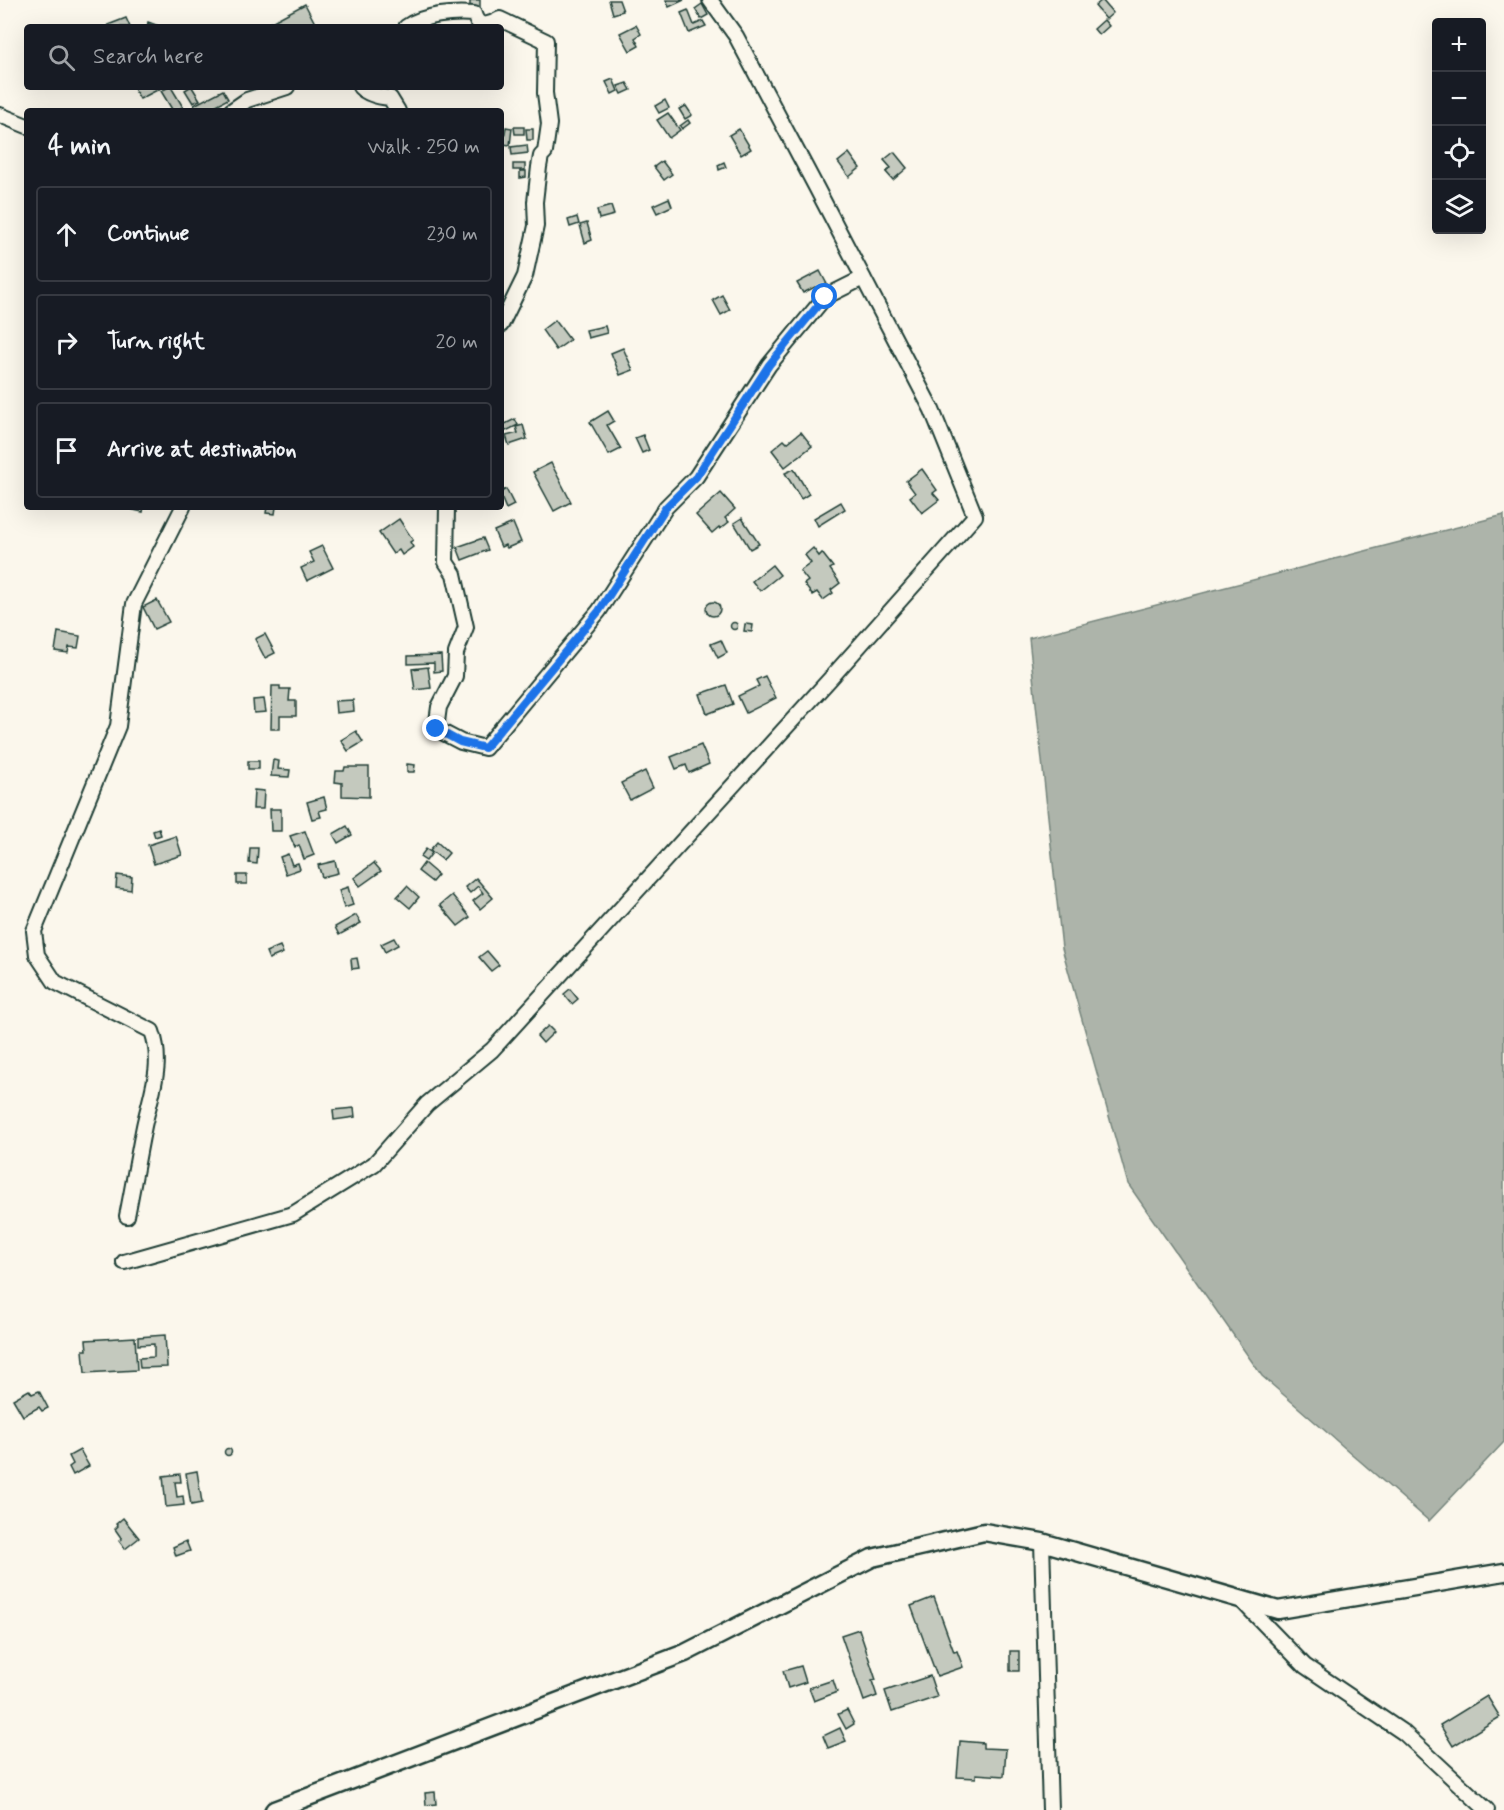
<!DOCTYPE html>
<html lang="en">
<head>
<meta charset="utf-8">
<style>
  body { margin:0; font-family:Mynerve,sans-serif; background:#20242c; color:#f1f3f6 }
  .controls { position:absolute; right:18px; top:18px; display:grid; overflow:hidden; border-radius:6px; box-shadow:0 6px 24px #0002 }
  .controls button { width:54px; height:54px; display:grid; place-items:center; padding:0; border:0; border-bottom:2px solid #363941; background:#171b24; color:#f1f3f6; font:30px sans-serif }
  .stop { position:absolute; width:18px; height:18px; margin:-14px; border:4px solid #1a73e8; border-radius:50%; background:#fff }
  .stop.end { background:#1a73e8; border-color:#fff; box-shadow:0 2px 6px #0008 }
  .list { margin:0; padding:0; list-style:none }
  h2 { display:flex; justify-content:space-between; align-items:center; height:78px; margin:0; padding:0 24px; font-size:26px }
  h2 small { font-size:20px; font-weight:400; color:#9ea1a6 }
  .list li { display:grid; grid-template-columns:39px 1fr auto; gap:18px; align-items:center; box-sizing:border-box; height:96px; margin:0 12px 12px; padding:0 12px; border:2px solid #363941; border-radius:6px }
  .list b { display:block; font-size:22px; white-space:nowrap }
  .list em { font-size:20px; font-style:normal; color:#9ea1a6 }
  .icon { flex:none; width:33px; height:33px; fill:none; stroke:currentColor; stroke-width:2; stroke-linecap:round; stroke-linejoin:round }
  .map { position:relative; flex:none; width:1504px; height:1810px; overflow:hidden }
  .search { position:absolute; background:#171b24; box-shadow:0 6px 24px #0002; left:24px; top:24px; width:480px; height:66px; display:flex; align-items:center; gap:15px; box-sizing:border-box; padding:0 21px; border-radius:6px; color:#9ea1a6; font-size:22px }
  .panel { position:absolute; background:#171b24; box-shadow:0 6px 24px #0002; left:24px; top:108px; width:480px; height:402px; border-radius:6px }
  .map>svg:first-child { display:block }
  .water { fill:#adb4aa; stroke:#74847b; stroke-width:1.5 }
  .building { fill:#c4c9be; stroke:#1f3d34; stroke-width:1.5 }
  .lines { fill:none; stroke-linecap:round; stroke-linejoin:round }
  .minor-casing { stroke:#1f3d34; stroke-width:18 }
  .tertiary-casing { stroke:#1f3d34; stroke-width:21 }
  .minor { stroke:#fbf7ec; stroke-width:14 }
  .tertiary { stroke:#fbf7ec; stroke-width:16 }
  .route { stroke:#1a73e8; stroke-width:8 }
</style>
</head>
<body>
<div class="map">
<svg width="1504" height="1810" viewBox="0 0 1504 1810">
  <rect width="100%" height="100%" fill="#fbf7ec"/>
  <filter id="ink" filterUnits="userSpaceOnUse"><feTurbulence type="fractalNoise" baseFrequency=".0167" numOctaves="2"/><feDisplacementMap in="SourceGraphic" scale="12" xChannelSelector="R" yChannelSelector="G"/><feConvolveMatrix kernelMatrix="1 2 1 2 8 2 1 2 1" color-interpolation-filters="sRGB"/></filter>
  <g filter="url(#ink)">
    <path class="water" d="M1504,515V1442L1429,1521L1262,1376L1128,1184L1062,948L1029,638Z"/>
    <g class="building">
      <rect x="470" y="0" width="10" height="10"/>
      <path d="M609,0H619L623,11L613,14Z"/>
      <path d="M666,0H684L669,7Z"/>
      <path d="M1102,0L1113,13L1106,19L1095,6Z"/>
      <path d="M305,4L317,27H262Z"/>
      <path d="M702,4L708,15L701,19L695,9Z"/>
      <path d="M688,10L694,25L703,21L706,26L689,33L681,13Z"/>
      <path d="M126,18L130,27H109L108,25Z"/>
      <path d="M1104,20L1109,26L1099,35L1094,29Z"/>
      <path d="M148,22L159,26L158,27H147Z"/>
      <path d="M636,25L641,34L635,38L639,46L630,51L620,33Z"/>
      <path d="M613,79L618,91L612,94L606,82Z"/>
      <path d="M627,83L631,90L622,94L618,86Z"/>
      <path d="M133,87H163L140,99Z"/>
      <path d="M169,87H171L183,107L175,111H173L161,91Z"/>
      <path d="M190,87H192L200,100L193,103L185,90Z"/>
      <path d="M223,90L228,99L205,111H197L194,105Z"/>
      <path d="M665,100L669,108L659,113L655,106Z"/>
      <path d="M686,106L692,115L685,119L679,109Z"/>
      <path d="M668,113L680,130L669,138L657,120Z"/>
      <path d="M688,120L690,123L682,129L680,126Z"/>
      <path d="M506,127L512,128L510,145L503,144Z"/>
      <path d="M514,127H524V134H515Z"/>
      <path d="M526,129H533V140H527Z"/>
      <path d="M739,129L751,149L741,155L729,135Z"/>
      <path d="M527,145L528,153L512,155L511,147Z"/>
      <path d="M894,152L907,168L893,180L886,172L891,168L884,160Z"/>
      <path d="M849,153L860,168L849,177L838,162Z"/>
      <path d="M662,161L672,174L664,180L654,167Z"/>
      <path d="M724,162L726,167L719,170L718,165Z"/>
      <rect x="513" y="164" width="12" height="6"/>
      <path d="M520,171H526V177L520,178Z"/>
      <path d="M669,198L672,206L657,213L653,205Z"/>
      <path d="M611,206L614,215L599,219L597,210Z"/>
      <path d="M577,217L579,224L570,227L568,220Z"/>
      <path d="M587,223L592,240L585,243L580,225Z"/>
      <path d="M820,271L829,288L818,294L815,287L803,293L797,283Z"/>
      <path d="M722,295L730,310L721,315L713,300Z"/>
      <path d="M555,320L570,340L556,350L542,330Z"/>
      <path d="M605,326L607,333L588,338L586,330Z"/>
      <path d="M623,348L633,370L620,375L611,353Z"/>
      <path d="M608,411L614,421L607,425L621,449L609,455L590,422Z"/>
      <path d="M515,419L518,425L506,431L503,425Z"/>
      <path d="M523,425L527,439L509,445L506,436L518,433L516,427Z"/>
      <path d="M801,432L812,446L785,467L772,450L784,440L787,443Z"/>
      <path d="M643,435L649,450L642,453L635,438Z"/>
      <path d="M551,463L571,502L554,511L533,472Z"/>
      <path d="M794,469L809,494L801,499L785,473Z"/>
      <path d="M922,469L937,490L933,493L939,500L922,513L910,497L915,493L906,481Z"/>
      <path d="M506,489L514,505L506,509L501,497V492Z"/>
      <path d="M721,493L735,509L725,518L729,522L720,529L719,527L712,533L696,515Z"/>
      <path d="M841,502L845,509L818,526L814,518Z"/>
      <path d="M133,507H144L143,512L133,510Z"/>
      <path d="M267,507H276L275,514L266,513Z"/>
      <path d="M742,518L759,544L750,549L734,523Z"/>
      <path d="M399,519L413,540L410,542L413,547L402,555L399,550L393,554L379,533Z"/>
      <path d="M513,523L521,542L507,548L505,545L501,547L494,531Z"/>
      <path d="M483,538L488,550L462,560L457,547Z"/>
      <path d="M322,546L333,568L307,581L301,568L314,562L309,552Z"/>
      <path d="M813,548L819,556L822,553L833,567L830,569L840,583L831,590L833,593L823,600L817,592L812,595L804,584L808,581L800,571L811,563L805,555Z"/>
      <path d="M772,565L780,575L760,591L752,581Z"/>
      <path d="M157,600L169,622L154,629L143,607Z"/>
      <circle cx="713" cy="609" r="7"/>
      <circle cx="734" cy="626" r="3.5"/>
      <path d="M745,624L753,625L752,632L744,631Z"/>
      <path d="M58,632L80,636L78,648L69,647L68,653L55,651Z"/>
      <path d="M265,634L275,653L265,658L255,639Z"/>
      <path d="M721,640L727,653L718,658L711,644Z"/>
      <path d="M441,655L442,671L434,672V663L408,664V656Z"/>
      <path d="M428,667L431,688L415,690L412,669Z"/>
      <path d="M765,676L776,698L746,713L738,696L759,686L756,680Z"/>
      <path d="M726,685L733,704L707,714L700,694Z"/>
      <path d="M272,686H280V689H290L289,701H296V716H280V729H271Z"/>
      <path d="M264,699L266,712L254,713L253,700Z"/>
      <path d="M353,700L354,711L336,713L335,701Z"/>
      <path d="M356,731L363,742L348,751L341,740Z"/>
      <path d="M701,745L709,764L689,773L686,765L676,769L671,757Z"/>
      <path d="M273,760L279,761L278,769L290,770L289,777L271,776Z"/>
      <rect x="248" y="761" width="11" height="8"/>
      <path d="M407,764L415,765L414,772H407Z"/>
      <path d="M345,767H369V797L342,796V783L335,782L336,771H344Z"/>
      <path d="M645,771L653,788L630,800L621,783Z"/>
      <path d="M254,790L264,791L263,809H253Z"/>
      <path d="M324,797L327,809L319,811L321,817L312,819L307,802Z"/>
      <path d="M270,809H281V831H271Z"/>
      <path d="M347,826L352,835L338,843L333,834Z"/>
      <path d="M159,829L161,835L155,837L153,831Z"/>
      <path d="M305,831L314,855L304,859L299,845L295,847L290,836Z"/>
      <path d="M176,836L182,855L154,864L148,845Z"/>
      <path d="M437,842L449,853L443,860L430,850Z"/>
      <path d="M250,848H258L257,864L249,863Z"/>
      <path d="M426,849L432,853L426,861L420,857Z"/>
      <path d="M288,854L292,865L298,863L300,869L286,874L280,857Z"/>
      <path d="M335,861L338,873L322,877L318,865Z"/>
      <path d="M374,863L381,871L360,886L354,878Z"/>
      <path d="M424,863L438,875L432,882L418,871Z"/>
      <path d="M117,875L132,877L131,890L116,888Z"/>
      <rect x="237" y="875" width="10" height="9"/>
      <path d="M476,878L493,898L480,909L473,901L483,893L478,886L470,893L465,887Z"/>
      <path d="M407,886L419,897L410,908L397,897Z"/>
      <path d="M348,887L353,905L344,908L339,890Z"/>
      <path d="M452,895L470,917L458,926L440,905Z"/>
      <path d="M356,915L361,923L339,935L335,927Z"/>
      <path d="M394,938L398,945L385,952L381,944Z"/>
      <path d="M280,946L283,953L269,959L266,952Z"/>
      <path d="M487,951L499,965L491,971L479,957Z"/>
      <path d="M357,958L359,968L352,969L351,959Z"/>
      <path d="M570,989L578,999L572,1004L564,994Z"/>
      <path d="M548,1026L554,1032L543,1043L537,1036Z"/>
      <path d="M354,1108L355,1117L334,1120L333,1110Z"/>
      <path d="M165,1335L167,1367L140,1368L139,1358L154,1357V1344L138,1345V1337Z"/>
      <path d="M135,1337L137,1370L85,1373L83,1350H87L86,1340Z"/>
      <path d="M29,1390L32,1394L39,1391L48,1408L42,1411L39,1407L23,1416L13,1399Z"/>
      <circle cx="228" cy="1452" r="3.5"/>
      <path d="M80,1450L89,1466L73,1475L69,1467L73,1464L69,1456Z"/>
      <path d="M197,1471L202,1503L191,1505L186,1473Z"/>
      <path d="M180,1474L181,1482H175L177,1497L183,1496L184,1505L166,1507L163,1476Z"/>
      <path d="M123,1518L139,1538L125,1549L119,1541L122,1539L115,1529L118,1526L116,1524Z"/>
      <path d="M186,1541L190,1551L176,1556L173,1547Z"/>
      <path d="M934,1597L954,1652L957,1651L963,1667L937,1676L911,1606Z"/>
      <path d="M859,1629L876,1680L872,1681L877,1696L864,1701L841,1635Z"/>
      <rect x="1010" y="1651" width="9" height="20"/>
      <path d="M801,1666L806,1682L788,1688L783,1671Z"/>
      <path d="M930,1676L937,1697L892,1712L885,1691Z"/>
      <path d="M833,1680L837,1692L814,1701L809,1688Z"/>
      <path d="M1487,1696L1500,1717L1453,1746L1440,1725Z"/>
      <path d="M847,1710L854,1724L846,1729L838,1714Z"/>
      <path d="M840,1728L846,1741L828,1748L823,1736Z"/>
      <path d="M960,1741L983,1743V1748L1006,1749L1004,1776L976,1774V1778L957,1777Z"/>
      <path d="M435,1792L436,1804L426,1805L425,1793Z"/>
    </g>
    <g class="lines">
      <defs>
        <g id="minor">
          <path d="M406,27C423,15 453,12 474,14C478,29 489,25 500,19L546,41L545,93L549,124L545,152L541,156L539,167L535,202L536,226L525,276L501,325"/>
          <path d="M360,87C368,95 379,97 390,98L398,111"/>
          <path d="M231,111L247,100L287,87"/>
          <path d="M0,115L27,126"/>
          <path d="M447,507L446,562L454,574L466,627L456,653L455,676L439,707L436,729L461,742L485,748L599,611L666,507L696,477L769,365L825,297L863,278"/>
          <path d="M127,1216C133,1186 138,1156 144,1126C151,1093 164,1065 152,1031L55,982L37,955L34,931L118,726L134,604L183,507"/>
          <path d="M124,1262L293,1214L374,1164L427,1104L492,1050L830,679L975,516L932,410L816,187L736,36L710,0"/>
          <path d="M1042,1542L1050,1810"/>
          <path d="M1240,1599L1305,1666L1404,1733L1487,1810"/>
        </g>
        <path id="tertiary" d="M274,1810L685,1653L872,1558L984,1532L1042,1542L1278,1610L1504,1572"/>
      </defs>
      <use href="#minor" class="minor-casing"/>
      <use href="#tertiary" class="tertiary-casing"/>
      <use href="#minor" class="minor"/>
      <use href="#tertiary" class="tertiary"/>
    </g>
  </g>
  <g class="lines" filter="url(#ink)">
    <path class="route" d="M436,729L460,742L485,748L599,611L666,507L696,477L769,365L825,297"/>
  </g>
</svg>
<div class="controls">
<button>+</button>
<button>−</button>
<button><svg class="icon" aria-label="locate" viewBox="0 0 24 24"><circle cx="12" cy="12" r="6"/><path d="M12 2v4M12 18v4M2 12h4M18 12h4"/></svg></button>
<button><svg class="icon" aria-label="layers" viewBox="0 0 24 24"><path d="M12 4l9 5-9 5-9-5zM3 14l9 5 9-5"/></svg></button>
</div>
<div class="stop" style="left:825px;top:297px"></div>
<div class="stop end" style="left:436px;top:729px"></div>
<div class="search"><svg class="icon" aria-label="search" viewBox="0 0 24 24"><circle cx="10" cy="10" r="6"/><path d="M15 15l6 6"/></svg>Search here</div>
<section class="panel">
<h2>4 min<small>Walk · 250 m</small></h2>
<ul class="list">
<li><svg class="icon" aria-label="ahead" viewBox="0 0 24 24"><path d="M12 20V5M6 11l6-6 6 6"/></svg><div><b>Continue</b></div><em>230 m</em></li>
<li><svg class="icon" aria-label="right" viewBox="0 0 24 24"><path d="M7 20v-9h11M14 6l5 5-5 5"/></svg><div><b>Turn right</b></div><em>20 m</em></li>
<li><svg class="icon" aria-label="arrive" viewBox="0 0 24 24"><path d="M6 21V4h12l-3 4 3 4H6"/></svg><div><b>Arrive at destination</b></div></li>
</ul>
</section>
</div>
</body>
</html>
